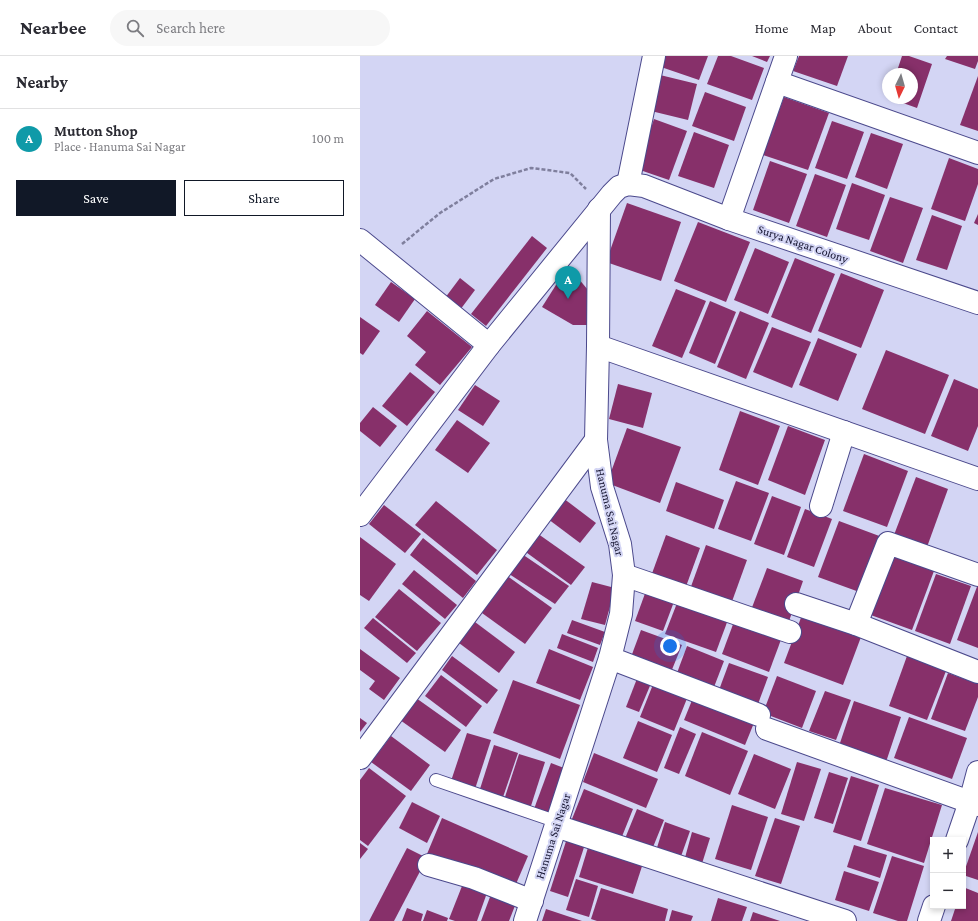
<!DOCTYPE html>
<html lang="en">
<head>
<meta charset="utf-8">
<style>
  body { margin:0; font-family:"Crimson Pro",serif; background:#f7f7f7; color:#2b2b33 }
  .controls { position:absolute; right:12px; bottom:12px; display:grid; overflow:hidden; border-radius:0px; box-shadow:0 2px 6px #0003 }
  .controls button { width:36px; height:36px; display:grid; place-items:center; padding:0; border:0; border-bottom:1px solid #e1e1e2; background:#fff; color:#2b2b33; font:20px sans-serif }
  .compass { position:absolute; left:522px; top:12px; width:36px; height:36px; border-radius:50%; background:#fff; box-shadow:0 2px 6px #0003; rotate:185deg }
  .you { position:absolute; left:310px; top:590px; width:14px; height:14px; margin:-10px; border:3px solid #fff; border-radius:50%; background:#1a73e8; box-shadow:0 0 0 6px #1a73e833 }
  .badge { display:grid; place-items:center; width:26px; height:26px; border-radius:50%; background:#111827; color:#fff; font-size:13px; font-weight:700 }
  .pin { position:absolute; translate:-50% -33px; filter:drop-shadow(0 1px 2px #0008) }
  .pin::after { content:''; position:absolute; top:21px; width:14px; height:12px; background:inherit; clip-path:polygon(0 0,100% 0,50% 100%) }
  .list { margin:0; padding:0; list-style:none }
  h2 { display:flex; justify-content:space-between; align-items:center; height:52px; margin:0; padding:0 16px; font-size:17px }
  h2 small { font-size:13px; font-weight:400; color:#7c7c81 }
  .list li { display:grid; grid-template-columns:26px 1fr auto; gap:12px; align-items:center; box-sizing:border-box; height:60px; padding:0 16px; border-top:1px solid #e1e1e2 }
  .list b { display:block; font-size:15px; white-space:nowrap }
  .list p { margin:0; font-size:13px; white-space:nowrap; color:#7c7c81 }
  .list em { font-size:13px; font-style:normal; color:#7c7c81 }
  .actions { display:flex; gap:8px; padding:12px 16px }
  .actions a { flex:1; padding:9px 0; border:1px solid #111827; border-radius:0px; text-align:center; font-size:14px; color:#111827 }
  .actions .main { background:#111827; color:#fff }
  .icon { flex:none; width:22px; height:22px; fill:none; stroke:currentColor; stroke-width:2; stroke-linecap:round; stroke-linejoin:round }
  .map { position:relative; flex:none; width:618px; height:865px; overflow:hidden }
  header { display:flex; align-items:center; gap:24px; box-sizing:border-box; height:56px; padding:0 20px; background:#fff; border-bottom:1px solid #e1e1e2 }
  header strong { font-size:19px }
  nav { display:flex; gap:22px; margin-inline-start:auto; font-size:14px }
  .search { width:280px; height:36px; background:#f7f7f7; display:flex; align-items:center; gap:10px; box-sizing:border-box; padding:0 14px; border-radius:22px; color:#7c7c81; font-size:15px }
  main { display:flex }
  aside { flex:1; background:#fff }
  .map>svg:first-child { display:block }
  .building { fill:#87306a }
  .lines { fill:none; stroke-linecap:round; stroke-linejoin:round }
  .lane-casing { stroke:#4b498c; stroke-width:14 }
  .street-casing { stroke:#4b498c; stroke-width:24 }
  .secondary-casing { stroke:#4b498c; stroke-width:24 }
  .path { stroke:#7f7f9d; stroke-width:2.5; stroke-dasharray:4 2; stroke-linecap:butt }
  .lane { stroke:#fff; stroke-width:12 }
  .street { stroke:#fff; stroke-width:22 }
  .secondary { stroke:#fff; stroke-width:22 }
  .labels { text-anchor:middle; stroke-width:4; stroke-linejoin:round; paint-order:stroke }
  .street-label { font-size:12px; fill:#161531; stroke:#d3d5f4 }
</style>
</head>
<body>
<header>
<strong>Nearbee</strong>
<div class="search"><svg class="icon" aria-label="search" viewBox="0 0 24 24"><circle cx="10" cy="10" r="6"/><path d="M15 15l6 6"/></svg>Search here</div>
<nav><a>Home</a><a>Map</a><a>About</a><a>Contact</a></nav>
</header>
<main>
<aside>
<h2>Nearby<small></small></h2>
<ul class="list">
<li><span class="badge" style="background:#0f9aa8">A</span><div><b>Mutton Shop</b><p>Place · Hanuma Sai Nagar</p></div><em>100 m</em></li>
</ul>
<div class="actions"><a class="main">Save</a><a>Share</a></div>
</aside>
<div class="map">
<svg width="618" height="865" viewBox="0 0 618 865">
  <rect width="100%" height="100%" fill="#d3d5f4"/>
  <g class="building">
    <path d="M305,0H348L339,24L301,11Z"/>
    <path d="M358,0H371L404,12L392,44L347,28Z"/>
    <path d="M392,0H410L407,6Z"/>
    <path d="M439,0H488L477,30L433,15Z"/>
    <path d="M542,0H549L572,8L557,52L529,42H552V18H536Z"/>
    <path d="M587,0H618V5L615,13L585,3Z"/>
    <path d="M300,19L337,28L328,64L291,55Z"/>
    <path d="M618,20V75L600,69Z"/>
    <path d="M345,36L386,51L374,85L332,70Z"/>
    <path d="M424,41L469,57L448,114L403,99Z"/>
    <path d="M294,63L327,75L309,124L277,113Z"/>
    <path d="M472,65L504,76L487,123L455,112Z"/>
    <path d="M334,76L369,89L354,132L318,120Z"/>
    <path d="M511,77L543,88L527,133L495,121Z"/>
    <path d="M589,102L618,113V128L605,165L571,153Z"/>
    <path d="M410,105L447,118L429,167L393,154Z"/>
    <path d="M455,118L486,129L467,181L436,170Z"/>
    <path d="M492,127L525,139L509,184L476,173Z"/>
    <path d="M530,141L563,152L543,207L510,195Z"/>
    <path d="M267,147L321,166L301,225L246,206Z"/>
    <path d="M618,158V169L614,167Z"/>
    <path d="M572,159L602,170L587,214L556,204Z"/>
    <path d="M338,166L390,186L366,246L314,225Z"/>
    <path d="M172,180L187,192L126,270L111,258Z"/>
    <path d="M395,192L429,206L408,258L374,244Z"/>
    <path d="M435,202L475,218L451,277L411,261Z"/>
    <path d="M208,210L228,234L229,269H213L182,251Z"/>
    <path d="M481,217L524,234L501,292L458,275Z"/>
    <path d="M100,222L115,234L97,258L82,246Z"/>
    <path d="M31,226L55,243L39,266L15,249Z"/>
    <path d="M316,233L346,245L322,302L292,290Z"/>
    <path d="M350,245L376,256L355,308L329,297Z"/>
    <path d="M67,255L112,291L80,329L55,309L66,296L47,280Z"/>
    <path d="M380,255L409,267L386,323L357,311Z"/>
    <path d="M0,261L20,275L3,299L0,297Z"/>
    <path d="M412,271L451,286L432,332L393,316Z"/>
    <path d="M458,282L497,298L478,345L439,329Z"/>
    <path d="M526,294L589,319L565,378L502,353Z"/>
    <path d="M50,316L75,336L47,370L22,350Z"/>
    <path d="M594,323L618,333V370L608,395L571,380Z"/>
    <path d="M258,328L292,337L283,372L249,363Z"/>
    <path d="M115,329L140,345L123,370L98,354Z"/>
    <path d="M13,351L37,370L20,391L0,375V367Z"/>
    <path d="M380,355L420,370L398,429L359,414Z"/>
    <path d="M97,364L130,387L108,417L75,394Z"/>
    <path d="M428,370L465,384L445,439L408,424Z"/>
    <path d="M267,372L321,391L300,447L247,427Z"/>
    <path d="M504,398L548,415L527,471L483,455Z"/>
    <path d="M556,421L588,433L567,491L534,479Z"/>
    <path d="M376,425L409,437L391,485L358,473Z"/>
    <path d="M316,426L364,444L354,473L306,455Z"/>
    <path d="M412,440L441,451L424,499L394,488Z"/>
    <path d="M203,442L236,467L220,487L188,463Z"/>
    <path d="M76,445L137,494L117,519L55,469Z"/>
    <path d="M24,449L61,478L45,497L9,468Z"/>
    <path d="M445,453L472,463L454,511L427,501Z"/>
    <path d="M479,465L522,481L502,537L458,521Z"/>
    <path d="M174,475L225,511L211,529L163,494Z"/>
    <path d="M306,479L340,492L324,536L290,523Z"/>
    <path d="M0,481L36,508L9,545L0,539Z"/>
    <path d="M63,482L116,525L103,542L50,499Z"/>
    <path d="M346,489L387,504L370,551L329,536Z"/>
    <path d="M159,496L209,530L195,548L146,516Z"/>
    <path d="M530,499L574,515L552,574L508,558Z"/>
    <path d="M407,512L443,525L428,568L391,554Z"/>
    <path d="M54,514L97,549L85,563L42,528Z"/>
    <path d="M576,518L611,530L590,588L555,575Z"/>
    <path d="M146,519L192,552L165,588L122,557Z"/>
    <path d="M232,526L255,532L245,569L221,563Z"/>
    <path d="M618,528V592L597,584Z"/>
    <path d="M287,532L315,543L303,575L275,565Z"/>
    <path d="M39,533L81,567L57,595L15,561Z"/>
    <path d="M319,542L369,561L356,596L305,578Z"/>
    <path d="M442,559L501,581L483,629L424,607Z"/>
    <path d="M13,562L56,597L47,607L4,572Z"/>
    <path d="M111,563L155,596L139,617L95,584Z"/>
    <path d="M375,563L422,581L409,616L362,598Z"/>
    <path d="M212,564L245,576L240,589L207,577Z"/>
    <path d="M281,574L322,589L311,616L271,601Z"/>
    <path d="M202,578L238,592L233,606L197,592Z"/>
    <path d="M327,590L364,605L354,631L317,617Z"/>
    <path d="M0,593L40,622L24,644L9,633L15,625L0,614Z"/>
    <path d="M189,593L233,611L220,644L176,627Z"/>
    <path d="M92,600L138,634L127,648L82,614Z"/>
    <path d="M547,600L586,615L567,664L529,650Z"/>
    <path d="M369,607L408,621L398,648L359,634Z"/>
    <path d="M588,617L618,628V641L605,675L571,663Z"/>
    <path d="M81,619L122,650L106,671L65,640Z"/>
    <path d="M278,620L292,625L279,656L266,651Z"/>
    <path d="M417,620L456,635L442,672L403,657Z"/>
    <path d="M153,624L220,649L200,703L133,677Z"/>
    <path d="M294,626L328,640L314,675L280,661Z"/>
    <path d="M465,635L491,644L476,684L449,675Z"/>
    <path d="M335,637L396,662L385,689L324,664Z"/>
    <path d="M56,642L101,674L85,696L40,664Z"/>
    <path d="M494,645L541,661L526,706L479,690Z"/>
    <path d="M549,661L607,682L592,723L534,702Z"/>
    <path d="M0,662L7,667L0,676Z"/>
    <path d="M278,665L312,679L297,716L263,702Z"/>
    <path d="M320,671L336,678L319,718L304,712Z"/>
    <path d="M342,676L388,695L370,739L325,720Z"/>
    <path d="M107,677L131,684L115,733L91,725Z"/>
    <path d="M31,680L70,709L51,735L11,706Z"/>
    <path d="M134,689L158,697L142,744L119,736Z"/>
    <path d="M234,697L298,723L286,752L223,726Z"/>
    <path d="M159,698L185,706L170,753L144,744Z"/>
    <path d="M394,698L431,713L415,753L378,738Z"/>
    <path d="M437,706L461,713L444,765L421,758Z"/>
    <path d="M191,707L204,712L188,758L174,753Z"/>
    <path d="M9,712L46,740L8,790L0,784V724Z"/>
    <path d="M469,716L488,722L473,768L454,762Z"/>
    <path d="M491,720L519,729L501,785L473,776Z"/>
    <path d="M525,732L582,749L564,807L507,788Z"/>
    <path d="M224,733L273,753L259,788L210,768Z"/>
    <path d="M52,746L80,760L67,787L39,772Z"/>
    <path d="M372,749L408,761L391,814L355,803Z"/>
    <path d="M277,753L304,764L291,796L264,785Z"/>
    <path d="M82,762L168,800L153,835L67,798Z"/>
    <path d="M415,762L440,770L421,828L395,820Z"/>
    <path d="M305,766L330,775L319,806L295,798Z"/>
    <path d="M209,776L227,782L208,841L190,835Z"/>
    <path d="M332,776L350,782L340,814L323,809Z"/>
    <path d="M618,776V824L603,819Z"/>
    <path d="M230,785L285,801L273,838L219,821Z"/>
    <path d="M0,787L8,793L0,803Z"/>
    <path d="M494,789L527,799L520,822L487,811Z"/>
    <path d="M47,792L67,802L34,865H9Z"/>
    <path d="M532,800L564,810L547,865H538L513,857Z"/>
    <path d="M484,815L519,826L509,855L475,844Z"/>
    <path d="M216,823L238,830L229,861L206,854Z"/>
    <path d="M104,825L128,834L117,865H95L89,863Z"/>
    <path d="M603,831L618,837V865H591L596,850H603Z"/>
    <path d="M241,832L308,853L305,865H237L231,863Z"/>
    <path d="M133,833L158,842L149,865H121Z"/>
    <path d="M358,842L387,851L382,865H351Z"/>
    <path d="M47,852L63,858L61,865H42Z"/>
    <path d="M186,853L222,865H182Z"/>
    <path d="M67,854L88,862L87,865H63Z"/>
    <path d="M312,854L333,860L331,865H309Z"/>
    <path d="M393,856L420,865H390Z"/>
  </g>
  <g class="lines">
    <defs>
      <path id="lane" d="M76,724L198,766"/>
      <g id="street">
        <path d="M417,26L618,97"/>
        <path d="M268,128L294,0"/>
        <path d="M369,163L426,0"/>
        <path d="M0,184L129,289"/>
        <path d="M238,290L618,423"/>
        <path d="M461,450L484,376"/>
        <path d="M0,459L129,289L252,138L259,131L268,128L284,130L369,163L618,247"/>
        <path d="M264,519L430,576"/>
        <path d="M436,548L496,568L618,616"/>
        <path d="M496,568L528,487L618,519"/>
        <path d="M250,602L399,659"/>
        <path d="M407,673L618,749"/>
        <path d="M0,702L236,384"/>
        <path d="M196,770L485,865"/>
        <path d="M69,809L114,822L172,845"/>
        <path d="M165,865L250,602L261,558L264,519L260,488L242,431L236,384L238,290L239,153"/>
      </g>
      <g id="secondary">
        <path d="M597,784L610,746L618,716"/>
        <path d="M569,865L574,850"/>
      </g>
    </defs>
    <use href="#lane" class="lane-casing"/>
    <use href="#street" class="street-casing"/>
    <use href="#secondary" class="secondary-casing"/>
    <path class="path" d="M42,188L80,157L134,123L171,112L210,117L226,133"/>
    <use href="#lane" class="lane"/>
    <use href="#street" class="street"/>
    <use href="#secondary" class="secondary"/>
  </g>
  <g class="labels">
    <g class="street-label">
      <text transform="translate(443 188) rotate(19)" y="4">Surya Nagar Colony</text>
      <text transform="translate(250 456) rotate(77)" y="4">Hanuma Sai Nagar</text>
      <text transform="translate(193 780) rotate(-72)" y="4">Hanuma Sai Nagar</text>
    </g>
  </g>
</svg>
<div class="controls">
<button>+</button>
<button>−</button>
</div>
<svg class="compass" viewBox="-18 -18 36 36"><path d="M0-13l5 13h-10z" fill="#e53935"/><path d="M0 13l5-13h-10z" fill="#7c7c81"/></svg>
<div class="you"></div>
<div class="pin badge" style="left:208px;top:243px;background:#0f9aa8">A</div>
</div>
</main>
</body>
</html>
